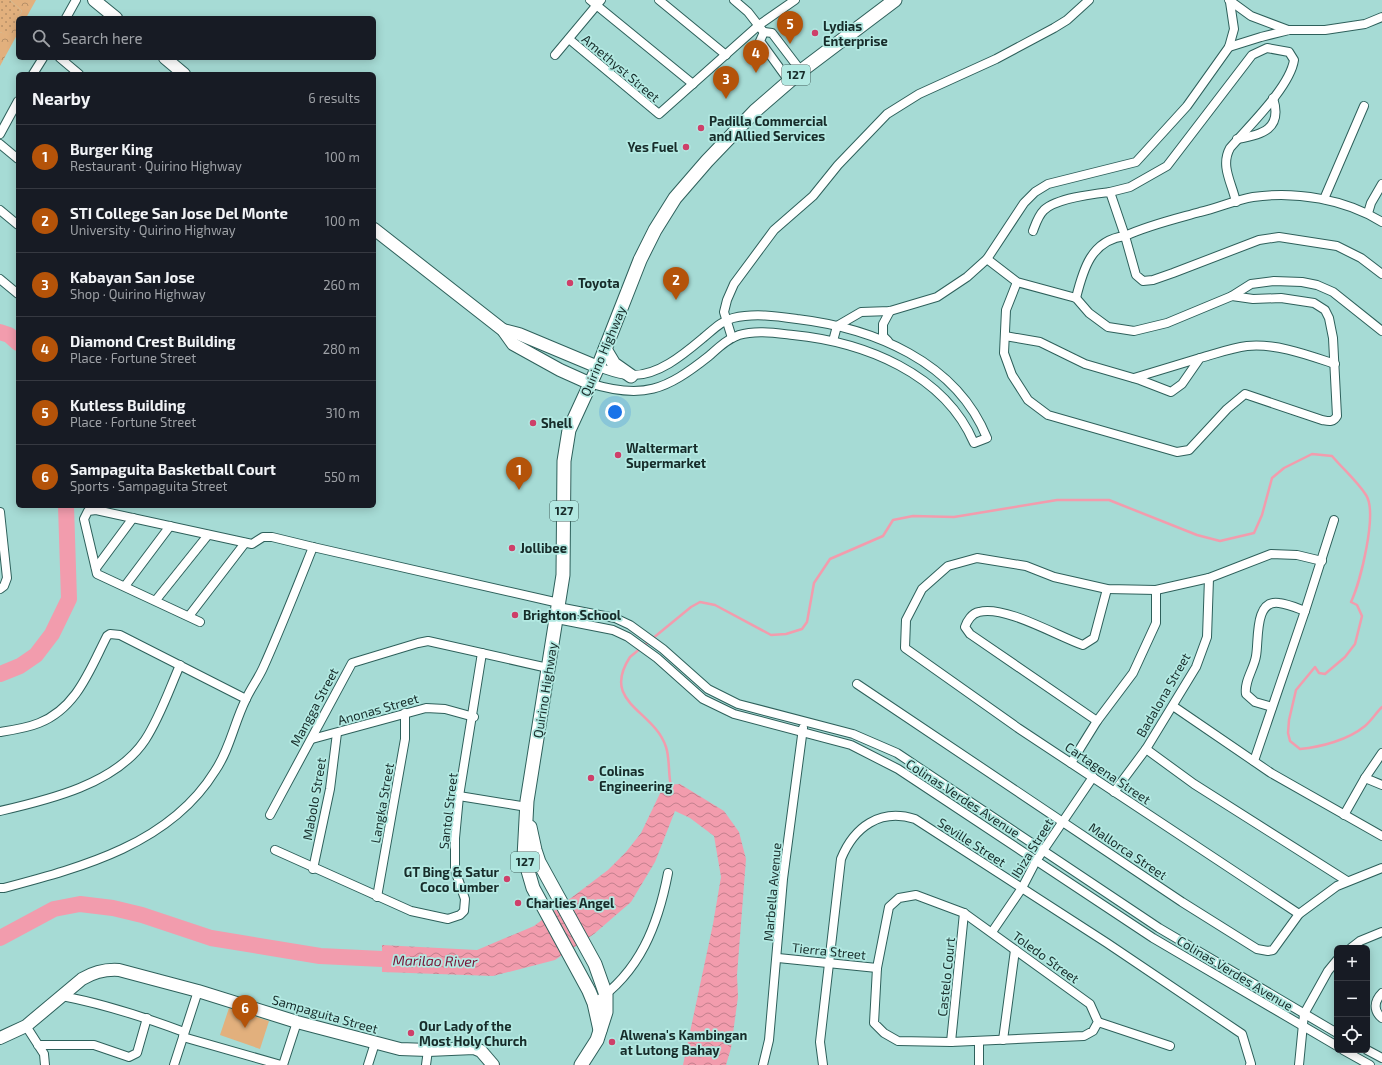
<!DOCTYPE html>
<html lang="en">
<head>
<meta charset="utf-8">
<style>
  body { margin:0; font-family:"Exo 2",sans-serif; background:#242831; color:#f1f3f6 }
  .controls { position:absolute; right:12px; bottom:12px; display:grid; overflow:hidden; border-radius:6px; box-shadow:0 2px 10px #0003 }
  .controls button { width:36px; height:36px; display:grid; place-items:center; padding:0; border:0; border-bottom:1px solid #363941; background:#171b24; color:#f1f3f6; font:20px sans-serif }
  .you { position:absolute; left:615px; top:412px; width:14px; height:14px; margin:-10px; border:3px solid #fff; border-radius:50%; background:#1a73e8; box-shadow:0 0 0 6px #1a73e833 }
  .badge { display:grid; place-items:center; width:26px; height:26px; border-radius:50%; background:#b45309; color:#fff; font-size:13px; font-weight:700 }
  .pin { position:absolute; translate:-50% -33px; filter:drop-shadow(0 1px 2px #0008) }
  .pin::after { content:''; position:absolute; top:21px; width:14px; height:12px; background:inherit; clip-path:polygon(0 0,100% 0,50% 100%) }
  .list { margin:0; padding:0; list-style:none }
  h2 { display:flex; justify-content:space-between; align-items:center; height:52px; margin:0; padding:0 16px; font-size:17px }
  h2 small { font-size:13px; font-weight:400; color:#9ea1a6 }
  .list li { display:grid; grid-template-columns:26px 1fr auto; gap:12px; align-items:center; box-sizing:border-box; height:64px; padding:0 16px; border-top:1px solid #363941 }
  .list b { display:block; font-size:15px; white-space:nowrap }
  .list p { margin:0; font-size:13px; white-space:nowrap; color:#9ea1a6 }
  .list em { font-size:13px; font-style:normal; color:#9ea1a6 }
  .icon { flex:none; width:22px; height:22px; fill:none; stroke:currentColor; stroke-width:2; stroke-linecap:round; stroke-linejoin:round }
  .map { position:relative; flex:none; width:1382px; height:1065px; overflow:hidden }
  .search { position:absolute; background:#171b24; box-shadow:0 2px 10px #0003; left:16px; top:16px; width:360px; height:44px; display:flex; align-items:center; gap:10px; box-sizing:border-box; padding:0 14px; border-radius:6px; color:#9ea1a6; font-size:15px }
  .panel { position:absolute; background:#171b24; box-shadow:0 2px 10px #0003; left:16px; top:72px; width:360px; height:436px; border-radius:6px }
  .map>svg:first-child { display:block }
  .grass { fill:url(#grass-dots) }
  .forest { fill:url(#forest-crowns) }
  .pitch { fill:#e2b07d }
  .water { fill:url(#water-waves) }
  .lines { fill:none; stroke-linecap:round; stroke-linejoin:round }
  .stream { stroke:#f29cad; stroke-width:2.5 }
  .river { stroke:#f29cad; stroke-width:16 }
  .street-casing { stroke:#2e605b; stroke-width:10 }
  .secondary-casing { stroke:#2e605b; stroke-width:14 }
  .primary-casing { stroke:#2e605b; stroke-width:15 }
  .street { stroke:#fff; stroke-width:8 }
  .secondary { stroke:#fff; stroke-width:12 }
  .primary { stroke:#fff; stroke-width:13 }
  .poi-dot { fill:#ce3f69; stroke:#b3e9e2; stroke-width:1.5 }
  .labels { text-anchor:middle; stroke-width:3.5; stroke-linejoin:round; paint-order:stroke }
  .shield { fill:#b3e9e2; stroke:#466561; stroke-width:1 }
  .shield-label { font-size:12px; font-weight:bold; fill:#172c2a }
  .poi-label { font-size:13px; font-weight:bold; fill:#172c2a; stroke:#b3e9e2; text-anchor:start }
  .street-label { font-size:13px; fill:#172c2a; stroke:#b3e9e2 }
  .water-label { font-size:14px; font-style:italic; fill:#771335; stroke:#b3e9e2 }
</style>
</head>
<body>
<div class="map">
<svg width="1382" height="1065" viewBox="0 0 1382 1065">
  <defs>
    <pattern id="grass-dots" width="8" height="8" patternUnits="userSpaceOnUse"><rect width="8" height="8" fill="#e2b07d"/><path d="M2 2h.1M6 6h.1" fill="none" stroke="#b68f67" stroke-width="1.8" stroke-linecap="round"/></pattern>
    <pattern id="forest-crowns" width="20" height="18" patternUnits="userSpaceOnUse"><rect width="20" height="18" fill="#e2b07d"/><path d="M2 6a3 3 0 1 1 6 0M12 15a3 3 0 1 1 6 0" fill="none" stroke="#b68f67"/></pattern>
    <pattern id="water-waves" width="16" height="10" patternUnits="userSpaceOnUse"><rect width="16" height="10" fill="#f29cad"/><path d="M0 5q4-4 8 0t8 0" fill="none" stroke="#c37f8d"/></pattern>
  </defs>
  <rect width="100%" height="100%" fill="#a6dbd5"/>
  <path class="grass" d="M0,0H10L22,11L8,36L0,32Z"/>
  <path class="forest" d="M10,0H36L26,18H18V33L0,66V32L8,35L22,11Z"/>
  <path class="pitch" d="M229,1008L269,1021L260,1049L220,1035Z"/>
  <path class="water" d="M680,784L724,811L739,832L746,859L737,975L738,997L731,1048L726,1065H683L713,924L721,877L714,836L690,818L675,811L655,862L631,902L594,934L555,960L493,976L382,972V945L477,950L534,926L608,870L626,852L641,833L664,785Z"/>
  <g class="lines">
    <path class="stream" d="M671,786C668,774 670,759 666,747C654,710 600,703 630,657L691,607L700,602L715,605L771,635L786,634L802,629L807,622L814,583L830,559L883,536L893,520L913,516L954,517L1057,500H1109L1197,535L1220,541L1254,533L1262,515L1272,478L1284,468L1312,454L1332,456C1343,469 1357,481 1366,495C1378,513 1360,583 1351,602L1357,605L1362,616L1355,644L1345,657L1325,674L1319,673L1315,667L1296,690L1289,720L1288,733L1290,741L1300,749C1321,747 1348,740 1365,726C1371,721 1376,713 1382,707"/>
    <g class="river">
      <path d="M0,332L9,335L18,343"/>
      <path d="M0,674L20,666L36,655L52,634L69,599L66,506"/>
      <path d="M0,938L54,909L80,904L113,908L142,915L211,938L320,956L403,960"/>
    </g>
    <defs>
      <g id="street">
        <path d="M590,0L693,84"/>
        <path d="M659,0L726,55"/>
        <path d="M734,0L748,12L762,30"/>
        <path d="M1229,0L1251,16L1288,30"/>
        <path d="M66,18L76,0"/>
        <path d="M764,32L760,41L789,81"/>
        <path d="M764,32L772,33L801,71"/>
        <path d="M569,39L659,114L759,25L795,0"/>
        <path d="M1229,47L1261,37L1289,30H1325L1365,24L1382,17"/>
        <path d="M555,55L601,0"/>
        <path d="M60,58L79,74"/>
        <path d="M33,74L43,58"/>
        <path d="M0,134L18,101"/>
        <path d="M1237,139C1262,135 1283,129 1273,98"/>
        <path d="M0,144L18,159"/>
        <path d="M1110,192L1130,187L1167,166L1252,55L1267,48L1289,52L1294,60C1290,87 1248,127 1230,148C1220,166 1232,183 1236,202"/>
        <path d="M1324,199L1364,106"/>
        <path d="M0,210L18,225"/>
        <path d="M1368,213L1371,203L1382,184"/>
        <path d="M1382,222C1345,199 1296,191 1253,197C1235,200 1218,208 1200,212C1175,219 1149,225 1125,236L1136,275L1143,281L1153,280L1173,273L1259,240L1279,237L1337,246L1361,258L1382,274"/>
        <path d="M1033,231C1036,223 1038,216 1044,210C1057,198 1093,194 1110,192L1125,236C1091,240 1083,270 1076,298"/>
        <path d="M987,259L1017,282L1006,310L1004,353L1012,375L1028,400L1048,415L1177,452L1189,450L1227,409L1245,394L1322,420C1328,421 1333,423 1337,416L1333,338L1329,318L1325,310L1314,303L1281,298L1253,299L1232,296L1167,323L1134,331L1108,327L1089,313L1076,298L1017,282"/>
        <path d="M0,279L18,294"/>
        <path d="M1232,296L1251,284L1274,281L1302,282L1317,285L1333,292L1382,331"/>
        <path d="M1005,336L1040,342L1085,364L1140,380L1171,392L1182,384L1200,358C1215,354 1231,348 1247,346C1276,343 1308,355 1335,364"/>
        <path d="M732,338L724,312L727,300L734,284L774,230L813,196L838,165L887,114L919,94L996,59L1054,28L1067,20L1089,0"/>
        <path d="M833,341L837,326L861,312L890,311L937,297L967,277L987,259L1024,203L1035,192L1048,184L1136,162L1187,106L1229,47L1234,29L1230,2"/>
        <path d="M888,341L883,336V324L890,311"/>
        <path d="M1134,378L1200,358"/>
        <path d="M589,383C643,400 666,390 709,356C718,348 727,339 739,335C756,330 775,333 793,335C864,342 944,373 974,443L987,438C956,361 873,328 797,319C776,316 754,313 733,318C721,321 713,330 703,338C684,354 657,377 630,375C618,375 608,370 598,367"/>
        <path d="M0,512L7,578L4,586L0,589"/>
        <path d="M96,568L133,518"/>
        <path d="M125,586L170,526"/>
        <path d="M156,600L208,535"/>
        <path d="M558,607L615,618L630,625L663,649L708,689L738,704L853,734L897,753L1159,928L1337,1033"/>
        <path d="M189,616L245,543"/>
        <path d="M557,619L613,630L628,637L657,658L703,699L734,714L851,745L898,769L1153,938L1337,1046"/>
        <path d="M200,622L97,574L84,519L88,511L96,510L252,544L263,537H272L313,547L559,603"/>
        <path d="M857,684L1182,902L1257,949L1268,951L1273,950L1299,914L1337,886L1382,868"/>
        <path d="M1173,706L1271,773L1382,836"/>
        <path d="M1272,707L1255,702L1246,694C1244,681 1254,669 1256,656C1259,641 1254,599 1279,603C1288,604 1297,608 1305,611"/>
        <path d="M1097,721L970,634L965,627C967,621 972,613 979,612C1005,605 1057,636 1083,645L1094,638L1107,589"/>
        <path d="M0,732C13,730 27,728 39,723C77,708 90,669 107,636L110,634L120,635L246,699"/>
        <path d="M312,739L426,708L445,709L474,717"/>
        <path d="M1146,749L1194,784L1347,881"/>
        <path d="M1254,761L1305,611L1334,520"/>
        <path d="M1071,763L1097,721L1133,673L1156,623V590"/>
        <path d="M1365,778L1382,785"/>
        <path d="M1114,792L1146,749L1196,667L1207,637L1209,578"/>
        <path d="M459,796L527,807"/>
        <path d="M0,811C48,800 116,784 145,740C160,717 169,690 180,665"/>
        <path d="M270,815L352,663L418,643L428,641L548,668"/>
        <path d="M1344,815L1365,778L1382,753"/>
        <path d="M275,850L411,911L448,919L460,915L464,911L465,899L455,870V838L459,796L482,653"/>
        <path d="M313,869L330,789L337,733"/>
        <path d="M0,888H4C83,867 170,844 215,771C230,749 234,723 246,699C251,688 258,679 263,668C281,628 297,587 313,547"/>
        <path d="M916,895L964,913L1090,1004L1098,1022L1093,1031L1084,1036L951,1042L898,1041L884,1033L874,1023L877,968L889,907L899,898Z"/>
        <path d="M377,897L405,739V713"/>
        <path d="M1299,914L1018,728L905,648L906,620L922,589L948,566L977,558L1026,566L1054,577L1107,589L1156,590L1209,578L1271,554L1297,555L1322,561"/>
        <path d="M992,932L1022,888L1036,861L1093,777"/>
        <path d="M1351,948L1360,941L1382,932"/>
        <path d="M778,958L877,968"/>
        <path d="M1382,993C1374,1001 1373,1011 1382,1018"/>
        <path d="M62,996C104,1004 144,1017 184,1032"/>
        <path d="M594,1003C640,972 658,925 668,873"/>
        <path d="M1098,1022L1170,1046"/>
        <path d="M26,1026L44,1054L45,1065"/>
        <path d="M183,1037L281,1065"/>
        <path d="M1003,1040L1015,950"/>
        <path d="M979,1041V1065"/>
        <path d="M951,1042L964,913"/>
        <path d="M38,1045H94L129,1057L137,1053L147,1018"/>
        <path d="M1343,1050L1370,1065"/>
        <path d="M1367,1050L1382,1058"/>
        <path d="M174,1065L198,991"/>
        <path d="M283,1065L297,1022"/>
        <path d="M368,1065L375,1043"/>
        <path d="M426,1065L428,1050"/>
        <path d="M763,1065L769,1040L783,879L803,728"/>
        <path d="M823,1065L820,1042L841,859C854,827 880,808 915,819L1107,943L1242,1034L1251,1064L1250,1065"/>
        <path d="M1299,1065L1304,1014L1328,971L1337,960"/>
      </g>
      <g id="secondary">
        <path d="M94,0L116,18"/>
        <path d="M165,58L184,74"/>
        <path d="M374,229L503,330L513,344L560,370L589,383"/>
        <path d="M503,330L519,334L598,367"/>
        <path d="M0,1038L26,1026L82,979C94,972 105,969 119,970L198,991L297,1022L400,1049L428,1050L474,1048L481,1051L493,1065"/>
      </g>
      <g id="primary">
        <path d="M605,349L614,364L631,376"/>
        <path d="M530,827L535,850L539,862L595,964L606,995V1012L597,1040L581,1065"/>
        <path d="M600,1030L594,1003L589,991L533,888L524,857L527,801L563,575L564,461L569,430L598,367L640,260L655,230L675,198L707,161L755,111L801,71L895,0"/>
      </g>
    </defs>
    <use href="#street" class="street-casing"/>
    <use href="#secondary" class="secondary-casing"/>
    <use href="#primary" class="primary-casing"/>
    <use href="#street" class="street"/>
    <use href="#secondary" class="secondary"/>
    <use href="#primary" class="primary"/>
  </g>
  <g class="poi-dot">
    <circle cx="815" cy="33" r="4"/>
    <circle cx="701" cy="128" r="4"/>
    <circle cx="686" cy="147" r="4"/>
    <circle cx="570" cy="283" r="4"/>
    <circle cx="533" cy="423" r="4"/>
    <circle cx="618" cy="455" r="4"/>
    <circle cx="512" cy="548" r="4"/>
    <circle cx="515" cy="615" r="4"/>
    <circle cx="591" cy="778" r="4"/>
    <circle cx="507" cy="879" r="4"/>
    <circle cx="518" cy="903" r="4"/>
    <circle cx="411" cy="1033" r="4"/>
    <circle cx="612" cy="1042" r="4"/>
  </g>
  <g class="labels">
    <g class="shield">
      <rect x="782" y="65" width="28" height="20" rx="3"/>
      <rect x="550" y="501" width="28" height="20" rx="3"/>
      <rect x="511" y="852" width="28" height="20" rx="3"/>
    </g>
    <g class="shield-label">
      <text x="796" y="79">127</text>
      <text x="564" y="515">127</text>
      <text x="525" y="866">127</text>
    </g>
    <g class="poi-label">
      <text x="823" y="31">Lydias<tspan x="823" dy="15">Enterprise</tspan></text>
      <text x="709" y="126">Padilla Commercial<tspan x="709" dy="15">and Allied Services</tspan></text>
      <text x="678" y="152" text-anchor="end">Yes Fuel</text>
      <text x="578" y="288">Toyota</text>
      <text x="541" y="428">Shell</text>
      <text x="626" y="453">Waltermart<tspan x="626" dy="15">Supermarket</tspan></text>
      <text x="520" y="553">Jollibee</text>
      <text x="523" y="620">Brighton School</text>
      <text x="599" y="776">Colinas<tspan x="599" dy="15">Engineering</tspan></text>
      <text x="499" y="877" text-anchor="end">GT Bing &amp; Satur<tspan x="499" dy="15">Coco Lumber</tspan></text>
      <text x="526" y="908">Charlies Angel</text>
      <text x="419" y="1031">Our Lady of the<tspan x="419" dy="15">Most Holy Church</tspan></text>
      <text x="620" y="1040">Alwena's Kambingan<tspan x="620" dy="15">at Lutong Bahay</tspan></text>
    </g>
    <g class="street-label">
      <text transform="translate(621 68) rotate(40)" y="5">Amethyst Street</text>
      <text transform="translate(603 351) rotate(-67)" y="5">Quirino Highway</text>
      <text transform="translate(545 690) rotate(-81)" y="5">Quirino Highway</text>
      <text transform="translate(1163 695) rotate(-60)" y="5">Badalona Street</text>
      <text transform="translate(314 707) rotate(-62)" y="5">Mangga Street</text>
      <text transform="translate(378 709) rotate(-16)" y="5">Anonas Street</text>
      <text transform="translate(1108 773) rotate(34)" y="5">Cartagena Street</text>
      <text transform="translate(963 798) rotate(33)" y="5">Colinas Verdes Avenue</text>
      <text transform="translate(314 799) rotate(-80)" y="5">Mabolo Street</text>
      <text transform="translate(382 803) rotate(-80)" y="5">Langka Street</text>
      <text transform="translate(448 811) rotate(-83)" y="5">Santol Street</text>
      <text transform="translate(972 842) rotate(33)" y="5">Seville Street</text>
      <text transform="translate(1032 848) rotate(-58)" y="5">Ibiza Street</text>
      <text transform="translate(1128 851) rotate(34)" y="5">Mallorca Street</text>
      <text transform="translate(772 892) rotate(-85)" y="5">Marbella Avenue</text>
      <text transform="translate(829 951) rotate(6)" y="5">Tierra Street</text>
      <text transform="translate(1046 957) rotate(36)" y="5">Toledo Street</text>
      <text transform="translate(1235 973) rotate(31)" y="5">Colinas Verdes Avenue</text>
      <text transform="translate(946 977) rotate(-84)" y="5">Castelo Court</text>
      <text transform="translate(325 1014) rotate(16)" y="5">Sampaguita Street</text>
    </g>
    <g class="water-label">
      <text transform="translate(435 961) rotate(1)" y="5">Marilao River</text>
    </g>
  </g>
</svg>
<div class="controls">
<button>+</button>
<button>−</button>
<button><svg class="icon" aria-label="locate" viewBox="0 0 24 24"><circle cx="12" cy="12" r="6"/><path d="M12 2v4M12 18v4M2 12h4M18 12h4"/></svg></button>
</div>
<div class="you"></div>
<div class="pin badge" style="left:519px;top:490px">1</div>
<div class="pin badge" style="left:676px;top:300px">2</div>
<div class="pin badge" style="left:726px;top:99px">3</div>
<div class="pin badge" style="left:756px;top:73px">4</div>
<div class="pin badge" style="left:790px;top:44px">5</div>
<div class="pin badge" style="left:245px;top:1028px">6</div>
<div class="search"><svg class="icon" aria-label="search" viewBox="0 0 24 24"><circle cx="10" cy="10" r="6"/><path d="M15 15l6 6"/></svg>Search here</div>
<section class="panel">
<h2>Nearby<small>6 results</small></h2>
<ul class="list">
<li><span class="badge">1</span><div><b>Burger King</b><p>Restaurant · Quirino Highway</p></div><em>100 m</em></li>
<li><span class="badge">2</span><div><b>STI College San Jose Del Monte</b><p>University · Quirino Highway</p></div><em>100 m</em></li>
<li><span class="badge">3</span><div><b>Kabayan San Jose</b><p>Shop · Quirino Highway</p></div><em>260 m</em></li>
<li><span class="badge">4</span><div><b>Diamond Crest Building</b><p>Place · Fortune Street</p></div><em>280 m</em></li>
<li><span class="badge">5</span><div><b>Kutless Building</b><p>Place · Fortune Street</p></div><em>310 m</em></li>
<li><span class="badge">6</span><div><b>Sampaguita Basketball Court</b><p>Sports · Sampaguita Street</p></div><em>550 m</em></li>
</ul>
</section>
</div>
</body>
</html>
